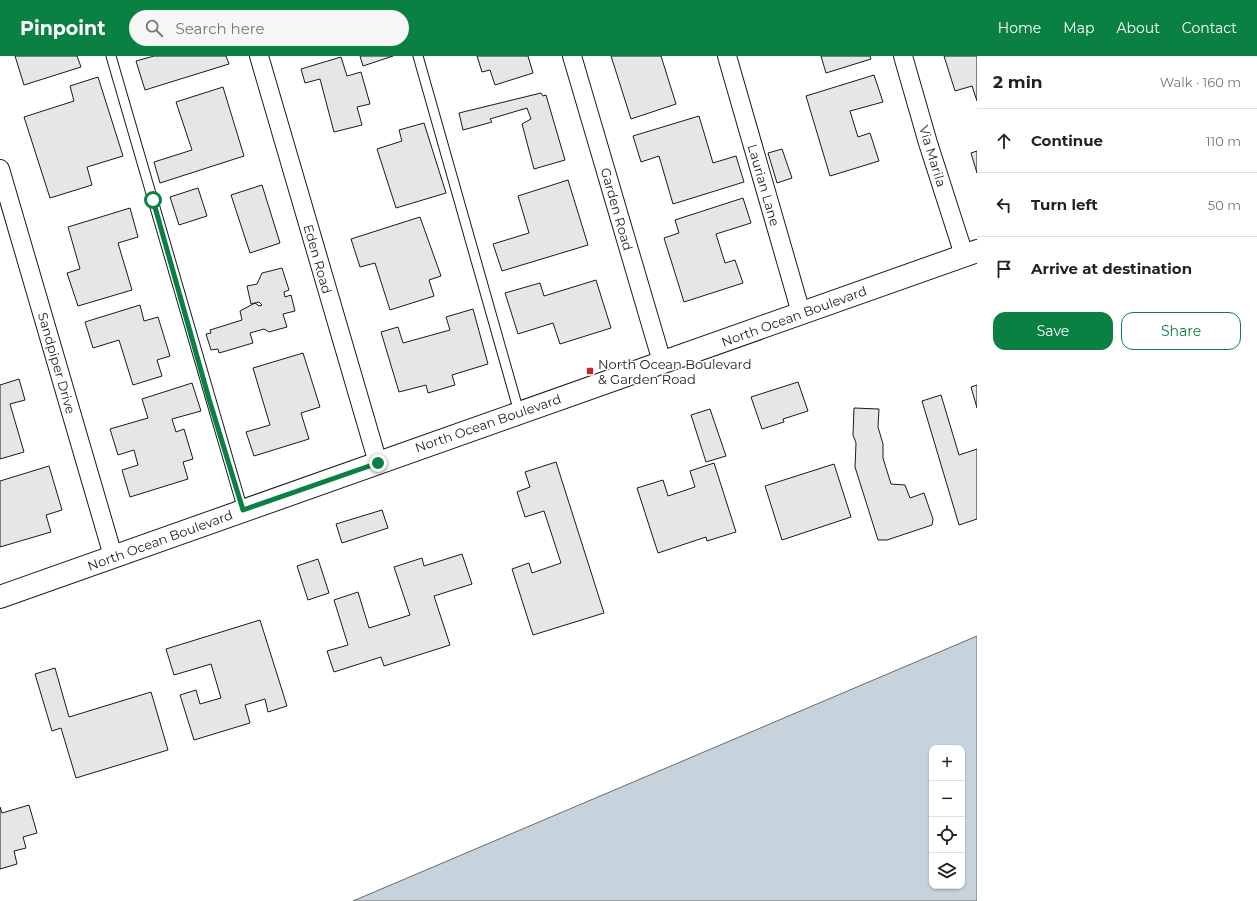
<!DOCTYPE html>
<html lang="en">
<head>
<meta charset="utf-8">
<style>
  body { margin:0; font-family:Montserrat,sans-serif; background:#f6f6f6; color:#222 }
  .controls { position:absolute; right:12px; bottom:12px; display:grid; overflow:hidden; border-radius:8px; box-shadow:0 1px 3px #0004 }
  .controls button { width:36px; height:36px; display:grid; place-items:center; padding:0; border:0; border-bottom:1px solid #e0e0e0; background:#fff; color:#222; font:20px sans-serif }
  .stop { position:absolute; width:12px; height:12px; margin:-9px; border:3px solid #0b8043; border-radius:50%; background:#fff }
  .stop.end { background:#0b8043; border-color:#fff; box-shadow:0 1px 4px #0008 }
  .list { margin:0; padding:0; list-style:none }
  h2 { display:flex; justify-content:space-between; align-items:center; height:52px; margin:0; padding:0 16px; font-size:17px }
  h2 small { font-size:13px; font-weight:400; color:#767676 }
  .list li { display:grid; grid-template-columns:26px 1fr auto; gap:12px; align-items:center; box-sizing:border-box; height:64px; padding:0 16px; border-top:1px solid #e0e0e0 }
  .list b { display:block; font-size:15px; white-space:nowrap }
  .list em { font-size:13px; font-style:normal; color:#767676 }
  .actions { display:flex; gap:8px; padding:12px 16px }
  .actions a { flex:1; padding:9px 0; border:1px solid #0b8043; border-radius:12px; text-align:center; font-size:14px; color:#0b8043 }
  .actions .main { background:#0b8043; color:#fff }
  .icon { flex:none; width:22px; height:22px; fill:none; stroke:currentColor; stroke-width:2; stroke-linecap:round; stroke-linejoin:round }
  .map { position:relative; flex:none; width:977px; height:845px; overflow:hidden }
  header { display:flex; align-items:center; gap:24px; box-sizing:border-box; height:56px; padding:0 20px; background:#0b8043; color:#fff }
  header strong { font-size:19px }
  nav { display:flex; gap:22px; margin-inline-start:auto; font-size:14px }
  .search { width:280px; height:36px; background:#f6f6f6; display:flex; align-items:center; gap:10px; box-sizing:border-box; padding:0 14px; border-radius:22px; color:#767676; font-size:15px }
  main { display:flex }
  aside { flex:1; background:#fff }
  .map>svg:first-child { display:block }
  .water { fill:#c6d2dc; stroke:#6a6a6a; fill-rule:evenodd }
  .building { fill:#e6e6e6; stroke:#1a1a1a }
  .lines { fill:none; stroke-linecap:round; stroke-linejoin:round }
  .service-casing { stroke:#1a1a1a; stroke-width:11 }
  .minor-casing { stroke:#1a1a1a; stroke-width:20 }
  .tertiary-casing { stroke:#1a1a1a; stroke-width:24 }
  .service { stroke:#fff; stroke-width:9 }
  .minor { stroke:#fff; stroke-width:18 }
  .tertiary { stroke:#fff; stroke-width:22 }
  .route { stroke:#0b8043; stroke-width:5 }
  .poi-dot { fill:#c62828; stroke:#fff; stroke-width:1.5 }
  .labels { text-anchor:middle; stroke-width:3; stroke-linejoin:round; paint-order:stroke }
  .street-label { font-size:13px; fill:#1a1a1a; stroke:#fff }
  .poi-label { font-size:13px; fill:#1a1a1a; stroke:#fff; text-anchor:start }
</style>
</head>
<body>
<header>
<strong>Pinpoint</strong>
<div class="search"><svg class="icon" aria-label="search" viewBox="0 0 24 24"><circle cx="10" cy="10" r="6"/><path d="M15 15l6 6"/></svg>Search here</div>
<nav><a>Home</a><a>Map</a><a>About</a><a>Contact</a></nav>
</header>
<main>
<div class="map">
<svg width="977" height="845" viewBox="0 0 977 845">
  <rect width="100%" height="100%" fill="#fff"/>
  <path class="water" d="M977,580V845H353ZM932,692H962V830H932Z"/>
  <g class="building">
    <path d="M15,0H77L81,11L24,29Z"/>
    <path d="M154,0H226L229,8L145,34L136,5Z"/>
    <path d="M360,0H393L363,10Z"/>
    <path d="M477,0H528L533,17L495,29L490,14L482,16Z"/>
    <path d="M611,0H661L676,48L631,63Z"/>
    <path d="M821,0H870L871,3L826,17Z"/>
    <path d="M944,0H977V45L972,30L955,35Z"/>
    <path d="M341,1L347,20L361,16L370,48L357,51L362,69L334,76L320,23L305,27L301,13Z"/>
    <path d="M874,19L883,46L850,55L858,81L870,77L879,105L830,120L806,40Z"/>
    <path d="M98,21L123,100L87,111L92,129L50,142L24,61L74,45L70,30Z"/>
    <path d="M223,31L244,100L160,127L154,106L192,94L176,46Z"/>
    <path d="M541,37L543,40L546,39L565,104L534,113L522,68L531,63L527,52L490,63L492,66L463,74L459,57Z"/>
    <path d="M699,60L713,107L736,100L744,126L673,148L659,100L641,106L633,80Z"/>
    <path d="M424,67L446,137L396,152L377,93L402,85L399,74Z"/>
    <path d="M782,93L792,122L777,127L768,97Z"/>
    <path d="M977,95V117L971,97Z"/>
    <path d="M568,124L588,189L502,215L493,188L529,177L518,140Z"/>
    <path d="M262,129L280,187L250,197L231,139Z"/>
    <path d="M198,132L207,160L179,169L170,141Z"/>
    <path d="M743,142L751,167L716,178L725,207L735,204L743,227L684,246L664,182L679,177L675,164Z"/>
    <path d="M130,152L138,181L118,187L132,234L78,250L67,217L80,213L68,171Z"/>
    <path d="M420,161L441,220L429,224L434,240L390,254L375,207L360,211L351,183Z"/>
    <path d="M282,212L289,234L284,236L285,241L291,239L295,255L283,258L287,271L269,276L264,273L250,277L253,287L219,297L218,293L211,294L206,278L211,277L210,274L242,264L240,255L255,247L259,250L262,249L259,246L251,248L247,230L257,228L262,217Z"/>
    <path d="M596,224L611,272L560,288L553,267L518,278L505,237L540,227L544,240Z"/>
    <path d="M140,249L144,265L158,261L170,300L157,304L162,320L133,329L119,284L93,292L85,266Z"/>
    <path d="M473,253L488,308L452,319L455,329L428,337L426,329L399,336L381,276L398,271L403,287L450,274L446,261Z"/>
    <path d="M303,297L320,351L301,357L309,383L254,400L246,376L270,369L253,312Z"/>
    <path d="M19,323L25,344L10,348L24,396L0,403V329Z"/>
    <path d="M798,326L808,355L783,363L784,366L762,373L751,341Z"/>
    <path d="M192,327L201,355L172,363L176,376L184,373L193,403L183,406L188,423L130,441L122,414L138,409L134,394L118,399L110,373L148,362L142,343Z"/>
    <path d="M977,329V352L971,331Z"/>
    <path d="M941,339L959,399L977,393V463L959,469L922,345Z"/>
    <path d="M854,352L879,353L878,371L883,388V402L891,428L905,429L910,442L924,437L933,463L932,469L887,484H878L855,411L856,387L853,379Z"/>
    <path d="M710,353L726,400L706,406L691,359Z"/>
    <path d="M556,406L604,557L533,579L512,513L529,507L532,517L561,507L544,455L525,461L517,436L530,431L525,416Z"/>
    <path d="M714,407L736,476L707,485L706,481L658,497L637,432L663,424L668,440L695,431L690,415Z"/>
    <path d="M834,408L851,461L782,484L765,430Z"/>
    <path d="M49,410L62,454L46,459L51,476L0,491V425Z"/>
    <path d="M382,454L388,472L342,487L336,468Z"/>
    <path d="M462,498L472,528L434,540L450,589L384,610L381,601L334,616L327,595L348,589L334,544L358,536L369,572L410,559L394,511L422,502L424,510Z"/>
    <path d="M318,503L329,537L308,544L297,510Z"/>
    <path d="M260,564L287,650L268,656L265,643L245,649L250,667L194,684L180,639L196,634L200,648L221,642L211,608L174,619L166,593Z"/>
    <path d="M55,612L69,661L151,636L168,694L76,722L61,672L52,675L35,618Z"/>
    <path d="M29,749L37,777L23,781L26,792L14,795L17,808L0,813V751L2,757Z"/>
  </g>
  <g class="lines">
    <defs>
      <g id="service">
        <path d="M111,0L243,454"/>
        <path d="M418,0L519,356"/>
      </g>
      <g id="minor">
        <path d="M259,0L378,407"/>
        <path d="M572,0L662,306"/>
        <path d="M727,0L801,257"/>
        <path d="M903,0L928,87L964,199"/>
        <path d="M0,113L113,500"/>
      </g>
      <path id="tertiary" d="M0,541L977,195"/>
    </defs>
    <use href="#service" class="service-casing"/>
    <use href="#minor" class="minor-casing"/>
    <use href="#tertiary" class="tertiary-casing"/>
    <use href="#service" class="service"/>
    <use href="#minor" class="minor"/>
    <use href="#tertiary" class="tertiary"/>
  </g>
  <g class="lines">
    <path class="route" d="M153,144L209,343L243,454L378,407"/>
  </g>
  <rect class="poi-dot" x="586" y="311" width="8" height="8" rx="2"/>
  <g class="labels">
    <g class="street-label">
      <text transform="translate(933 100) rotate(73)" y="5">Via Marila</text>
      <text transform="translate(764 129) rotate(74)" y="5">Laurian Lane</text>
      <text transform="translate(617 153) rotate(74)" y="5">Garden Road</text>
      <text transform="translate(318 203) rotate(74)" y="5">Eden Road</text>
      <text transform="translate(794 260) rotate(-20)" y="5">North Ocean Boulevard</text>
      <text transform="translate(57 307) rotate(74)" y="5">Sandpiper Drive</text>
      <text transform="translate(488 367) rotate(-19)" y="5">North Ocean Boulevard</text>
      <text transform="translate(160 484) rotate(-20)" y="5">North Ocean Boulevard</text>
    </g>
    <g class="poi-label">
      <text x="598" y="313">North Ocean Boulevard<tspan x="598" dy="15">&amp; Garden Road</tspan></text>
    </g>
  </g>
</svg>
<div class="controls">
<button>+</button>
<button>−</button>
<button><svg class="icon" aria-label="locate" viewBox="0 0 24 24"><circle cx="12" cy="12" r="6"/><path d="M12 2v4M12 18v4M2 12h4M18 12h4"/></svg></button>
<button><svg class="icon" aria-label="layers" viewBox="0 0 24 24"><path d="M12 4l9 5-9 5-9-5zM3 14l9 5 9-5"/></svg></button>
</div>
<div class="stop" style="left:153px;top:144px"></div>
<div class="stop end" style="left:378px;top:407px"></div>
</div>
<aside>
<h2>2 min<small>Walk · 160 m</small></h2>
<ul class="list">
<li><svg class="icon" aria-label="ahead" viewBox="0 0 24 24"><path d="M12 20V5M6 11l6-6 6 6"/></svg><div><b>Continue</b></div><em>110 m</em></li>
<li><svg class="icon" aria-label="left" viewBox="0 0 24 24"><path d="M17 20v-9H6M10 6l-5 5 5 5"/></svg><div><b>Turn left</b></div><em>50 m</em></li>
<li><svg class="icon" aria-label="arrive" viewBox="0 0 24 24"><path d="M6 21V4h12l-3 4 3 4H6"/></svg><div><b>Arrive at destination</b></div></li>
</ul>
<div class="actions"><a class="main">Save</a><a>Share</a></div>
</aside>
</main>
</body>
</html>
